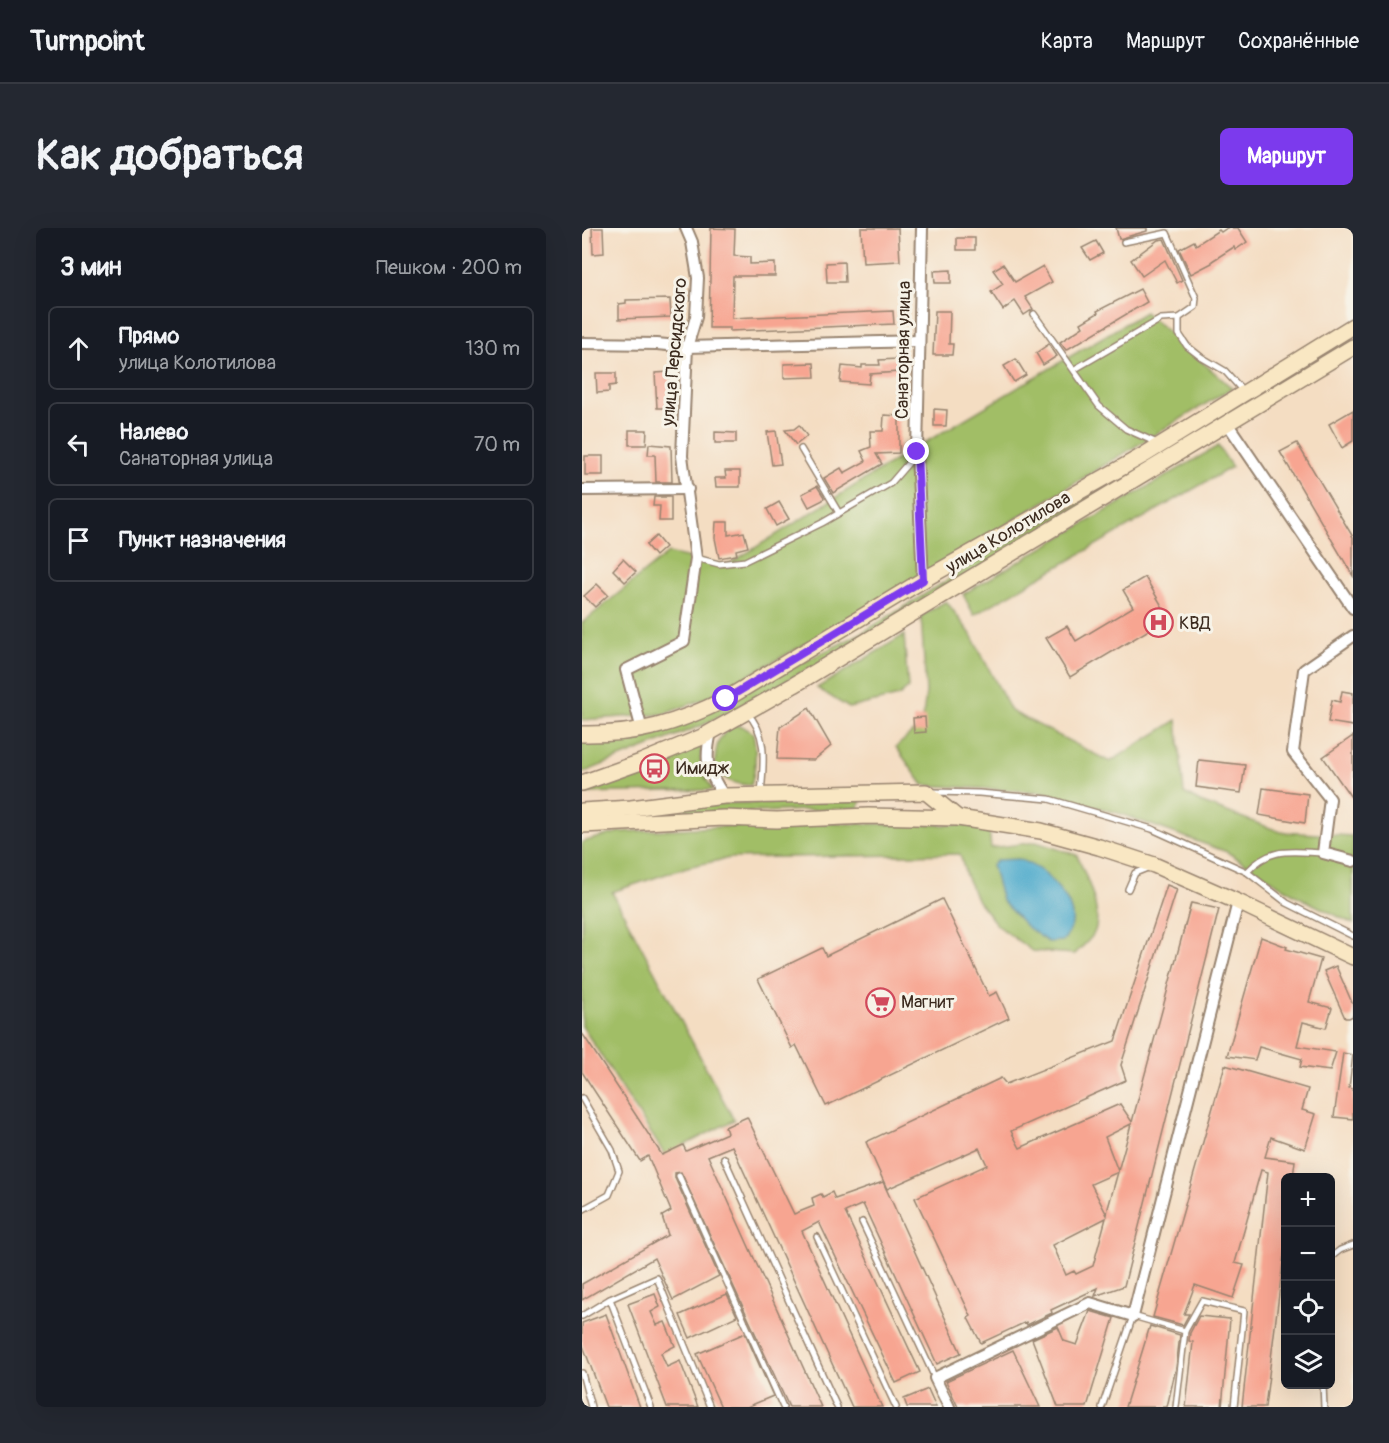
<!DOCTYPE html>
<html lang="ru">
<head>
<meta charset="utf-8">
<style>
  body { margin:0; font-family:Pangolin,sans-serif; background:#242831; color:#f1f3f6 }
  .controls { position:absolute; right:18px; bottom:18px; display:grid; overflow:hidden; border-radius:9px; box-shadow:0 6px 24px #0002 }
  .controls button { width:54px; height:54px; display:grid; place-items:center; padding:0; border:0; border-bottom:2px solid #363941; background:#171b24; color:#f1f3f6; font:30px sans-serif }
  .stop { position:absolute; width:18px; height:18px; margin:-14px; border:4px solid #7c3aed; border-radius:50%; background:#fff }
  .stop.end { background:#7c3aed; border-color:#fff; box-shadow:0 2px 6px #0008 }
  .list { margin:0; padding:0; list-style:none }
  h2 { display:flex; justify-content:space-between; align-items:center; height:78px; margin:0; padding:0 24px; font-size:26px }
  h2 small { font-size:20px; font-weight:400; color:#9ea1a6 }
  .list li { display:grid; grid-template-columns:39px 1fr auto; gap:18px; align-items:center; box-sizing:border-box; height:84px; margin:0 12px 12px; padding:0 12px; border:2px solid #363941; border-radius:9px }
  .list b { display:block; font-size:22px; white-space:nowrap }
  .list p { margin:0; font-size:20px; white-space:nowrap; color:#9ea1a6 }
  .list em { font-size:20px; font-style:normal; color:#9ea1a6 }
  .icon { flex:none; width:33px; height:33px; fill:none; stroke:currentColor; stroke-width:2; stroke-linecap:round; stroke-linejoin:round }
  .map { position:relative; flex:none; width:771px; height:1179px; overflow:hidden; border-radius:9px }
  header { display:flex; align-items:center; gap:36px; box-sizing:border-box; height:84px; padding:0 30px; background:#171b24; border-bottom:2px solid #363941 }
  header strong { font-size:28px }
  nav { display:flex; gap:33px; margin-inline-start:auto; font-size:21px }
  .intro { display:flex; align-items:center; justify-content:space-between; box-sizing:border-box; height:144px; padding:0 36px }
  h1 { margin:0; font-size:42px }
  .button { padding:15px 27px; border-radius:9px; background:#7c3aed; color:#fff; font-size:21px; font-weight:700 }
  main { display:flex; gap:36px; padding:0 36px }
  aside { flex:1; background:#171b24; border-radius:9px; box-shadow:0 6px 24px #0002 }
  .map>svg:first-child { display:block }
  .green { fill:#a1be66; stroke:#6e7442; stroke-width:1.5 }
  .water { fill:#4eaacc; stroke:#446a75; stroke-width:1.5 }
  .building { fill:#f7a591; fill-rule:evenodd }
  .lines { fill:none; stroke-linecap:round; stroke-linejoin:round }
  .service-casing { stroke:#988470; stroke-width:8 }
  .minor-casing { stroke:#988470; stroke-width:14 }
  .secondary-casing { stroke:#988470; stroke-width:18 }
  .service { stroke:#fff; stroke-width:5 }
  .minor { stroke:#fff; stroke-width:10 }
  .secondary { stroke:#f9e7c3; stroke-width:15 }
  .route { stroke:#7c3aed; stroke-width:8 }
  .labels { text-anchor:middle; stroke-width:6; stroke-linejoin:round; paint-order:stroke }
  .street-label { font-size:18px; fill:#3b2a1e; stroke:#f7f3e8 }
  .poi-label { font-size:18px; fill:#3b2a1e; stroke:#f7f3e8; text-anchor:start }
</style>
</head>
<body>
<header>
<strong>Turnpoint</strong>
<nav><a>Карта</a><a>Маршрут</a><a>Сохранённые</a></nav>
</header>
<div class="intro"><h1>Как добраться</h1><a class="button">Маршрут</a></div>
<main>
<aside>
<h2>3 мин<small>Пешком · 200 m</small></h2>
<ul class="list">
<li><svg class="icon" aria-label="ahead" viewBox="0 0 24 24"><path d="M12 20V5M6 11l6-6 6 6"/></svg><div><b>Прямо</b><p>улица Колотилова</p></div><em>130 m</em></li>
<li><svg class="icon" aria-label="left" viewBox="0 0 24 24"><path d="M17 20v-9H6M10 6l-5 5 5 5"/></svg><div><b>Налево</b><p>Санаторная улица</p></div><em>70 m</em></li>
<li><svg class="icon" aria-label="arrive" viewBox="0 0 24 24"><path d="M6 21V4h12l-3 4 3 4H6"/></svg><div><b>Пункт назначения</b></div></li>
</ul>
</aside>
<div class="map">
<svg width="771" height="1179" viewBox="0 0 771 1179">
  <rect width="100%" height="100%" fill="#f7f3e8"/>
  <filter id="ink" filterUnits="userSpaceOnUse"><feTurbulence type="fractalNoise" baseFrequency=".0167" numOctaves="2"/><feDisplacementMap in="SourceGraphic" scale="12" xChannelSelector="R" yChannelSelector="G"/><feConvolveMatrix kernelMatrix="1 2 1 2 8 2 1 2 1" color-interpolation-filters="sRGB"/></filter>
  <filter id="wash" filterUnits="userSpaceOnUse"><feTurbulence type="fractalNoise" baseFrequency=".008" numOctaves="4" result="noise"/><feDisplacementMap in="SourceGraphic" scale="24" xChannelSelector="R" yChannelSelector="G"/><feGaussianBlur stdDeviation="1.35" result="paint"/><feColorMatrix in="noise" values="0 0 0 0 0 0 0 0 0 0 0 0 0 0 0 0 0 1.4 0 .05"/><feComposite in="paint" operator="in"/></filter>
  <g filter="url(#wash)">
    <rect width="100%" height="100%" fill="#f4ddc2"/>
    <g class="green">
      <path d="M563,84L650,160L351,341L220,418L122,471L82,486L0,492V395L86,325L144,338L317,230Z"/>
      <path d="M624,193L628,201L256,426L121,497L0,545V512L62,508L187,451L280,405Z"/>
      <path d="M636,218L650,239L392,387L381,366Z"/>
      <path d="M364,373L388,405L429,483L528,534L595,492L602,565L618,574L699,604L771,608V696L715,668L645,624L536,585L461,564L341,557L314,519L340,496L344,464L339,388Z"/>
      <path d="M322,407L326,460L317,468L267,480L235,460Z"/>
      <path d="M152,497L160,498L171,505C175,523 174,540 169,557C154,557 143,553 133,541C133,521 134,509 152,497Z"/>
      <path d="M120,517C116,537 120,546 131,562L0,565V560Z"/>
      <path d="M279,573L276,580L0,591L100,576Z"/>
      <path d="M211,595L381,597L407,601L409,620L454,614L495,627C503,647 522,684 512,705C509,712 498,720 493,726L450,723L415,697L396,673L384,648L378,626L148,630L105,639L30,664L152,892L83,927L0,798V614L37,604Z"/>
    </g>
    <path class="water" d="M437,631C445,635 455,639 462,645C482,664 503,689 481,713L466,714L444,698L420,673L410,637L415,632Z"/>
    <g id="blocks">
      <g class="building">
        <path d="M10,0H21L22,25L11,26Z"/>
        <path d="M129,0L153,1L152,28L168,29V36L193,35V48H151L150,90L311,83L312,96L148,103V100H127Z"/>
        <path d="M279,0H316L318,33L281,35Z"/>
        <path d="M534,0H565V3L537,11Z"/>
        <path d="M645,0H656L665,14L653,22L652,19L630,33V35L609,46L597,21L612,13L614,17L637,2L639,4Z"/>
        <rect x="375" y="10" width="18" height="12"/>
        <path d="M582,11L600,52L595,55L583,32L560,48L549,32L576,12Z"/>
        <path d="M514,13L521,25L508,32L500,20Z"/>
        <path d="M262,34L263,54H245L244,35Z"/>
        <path d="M421,36L433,54L461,38L470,54L443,69L451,81L442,87L433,73L421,82L409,64L421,56L411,42Z"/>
        <path d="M369,42V55H353L352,43Z"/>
        <path d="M558,61L565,74L484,122L478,114L501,99L499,95L516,85L515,83Z"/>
        <path d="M88,71L89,89L37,91V76L44,75V72Z"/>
        <path d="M353,83H368L367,116H371L370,127H351Z"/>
        <path d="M467,116L475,128L461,137L454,125Z"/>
        <path d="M316,131L317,144L288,146L287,156L258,154L260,138L280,140V137H298L297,132Z"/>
        <path d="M434,131L444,147L432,154L422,138Z"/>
        <path d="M232,135L233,149L202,150V136Z"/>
        <path d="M88,144L89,180H75L73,145Z"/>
        <path d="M14,145H34V157L27,158V164L15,165Z"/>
        <path d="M352,181L365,182L364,198H352Z"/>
        <path d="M771,182V213L760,220L747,196Z"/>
        <path d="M302,187L317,188V225L294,226L300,236L251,265L242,250L259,240L262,245L284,233L279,223L289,219L288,203H301Z"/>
        <path d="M217,197L225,208L214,217L203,202L212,201Z"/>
        <path d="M47,202H65L64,217H47Z"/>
        <path d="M194,203L199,236L190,237L185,204Z"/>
        <path d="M133,204L154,205V215H133Z"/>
        <path d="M715,215L771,309V348L698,224Z"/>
        <path d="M67,216L89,218L90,254H74L73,227H66Z"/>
        <rect x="3" y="228" width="18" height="19"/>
        <path d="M143,243H158V259H134L133,250H144Z"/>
        <path d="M235,258L242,269L241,272L227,279L220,266Z"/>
        <path d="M72,269H89V293H77L78,278H71Z"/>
        <path d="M197,274L207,291L194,298L185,281Z"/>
        <path d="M134,294H146V307L162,304L166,319L154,322L155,327L137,330L133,310Z"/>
        <path d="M74,308L83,319L73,328L64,317Z"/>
        <path d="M41,331L54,344L43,354L31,342Z"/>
        <path d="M563,349L587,390L488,449L464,410L485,398L494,413L551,379L541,362Z"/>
        <path d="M15,356L26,367L13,379L2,368Z"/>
        <path d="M760,463L771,465V498L746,494L750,472L758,474Z"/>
        <path d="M227,480L249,518L232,532L195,531L198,499Z"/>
        <path d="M343,489L344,504L332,505L331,490Z"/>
        <path d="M771,508V572L741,529Z"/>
        <path d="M617,532L663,537L659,565L614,559Z"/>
        <path d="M681,560L726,566L723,595L677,587Z"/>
        <path d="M585,657L595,661L539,837L544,852L429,903L438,920L538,876L550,894L609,675L637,681L542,1058L513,1068L516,1060L469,1082L470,1085L445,1097L444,1094L399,1115L386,1090L389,1088L333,970L405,937L397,920L305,961L284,914L419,850L424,856L533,813ZM549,896L547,904L536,943L523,909ZM536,944L526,980L525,987L509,956ZM524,990L511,1038L494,1046L492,1043L484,1047L471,1017Z"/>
        <path d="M360,671L407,768L415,764L427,790L244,878L214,817L210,820L176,751L240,720L244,728Z"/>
        <path d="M679,709L705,719L704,721L739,731L727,774L750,780L744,800L721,794L715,818L754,824L748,843L718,839L720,831L677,819L673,832L645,828Z"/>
        <path d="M754,738L771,777V788L767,790H763L742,743Z"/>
        <path d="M0,805L80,927L101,917L104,923L145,905L143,899L165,889L212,986L232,978L230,970L239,966L241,969L250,964L253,971L301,954L379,1125L355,1136L281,976L263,984L338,1144L314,1155L237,994L220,1003L300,1179H270L150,918L126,928L239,1179H207L99,944L93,945V950L137,1048L91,1072L72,1030L0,1072V1056L86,1007L80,988L89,983L66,928L58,933L0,844Z"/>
        <path d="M761,825L771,827L767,860L771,861V891L752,889Z"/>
        <path d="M643,837L726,861L720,882L734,886L723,921L689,909L683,929L713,933L711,949L704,950L701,971L704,972V1010L683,1179H660L686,944L679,942L653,1035L662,1037L651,1070L613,1057L602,1086H607L601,1097L571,1089Z"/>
        <path d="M73,1066L78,1079L69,1084L75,1097L83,1094L93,1118L79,1125L85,1139L98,1133L116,1179H85L46,1076Z"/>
        <path d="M145,1066L155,1088L108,1110L98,1087Z"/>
        <path d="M508,1083L532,1090L505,1179H476L450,1111L476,1099L482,1113L495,1117Z"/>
        <path d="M24,1086L58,1179H24L0,1115V1095Z"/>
        <path d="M617,1088L648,1091L640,1179H604L611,1114L607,1113L608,1105Z"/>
        <path d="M568,1098L598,1107L594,1140L585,1179H543Z"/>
        <path d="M163,1105L191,1168L165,1179H139L115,1126Z"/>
        <path d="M431,1122L458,1179H376L364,1153Z"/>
        <path d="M346,1161L354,1179H325L322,1171Z"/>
      </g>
    </g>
  </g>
  <g filter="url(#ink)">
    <use href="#blocks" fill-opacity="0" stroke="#988470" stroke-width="1.5"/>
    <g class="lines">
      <defs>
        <g id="service">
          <path d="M452,86L517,178L544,201L575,215"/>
          <path d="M597,90V106L605,118L619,129L643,143L661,163"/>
          <path d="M493,141L579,91L597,90L613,79L614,70L585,5L542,14"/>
          <path d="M219,221L257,285"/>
          <path d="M114,330L137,336L163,333L240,295L309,255L334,226"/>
          <path d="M165,485C187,507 181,538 179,567"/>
          <path d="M351,564L397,565L467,571L570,601L665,644L705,675L771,708"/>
          <path d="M665,644C688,618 710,624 741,625"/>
          <path d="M546,661L553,645L568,639"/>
          <path d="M0,870L30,922L37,943L27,967L0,982"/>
          <path d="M142,930L255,1179"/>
          <path d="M97,948L201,1179"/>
          <path d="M280,994L353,1150"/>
          <path d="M235,1009L314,1179"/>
          <path d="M748,1030L758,1022L771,1017"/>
          <path d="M28,1071L69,1179"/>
          <path d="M0,1088L28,1071L75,1050L128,1179"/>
          <path d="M0,1145L9,1179"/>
          <path d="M741,1156L742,1179"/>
          <path d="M520,1179L551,1088L603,1103"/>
          <path d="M594,1179L603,1103L620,1073L662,1083L652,1179"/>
        </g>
        <g id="minor">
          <path d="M340,0L335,224L341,352"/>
          <path d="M0,115L75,116L105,119L337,113"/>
          <path d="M645,195L771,380"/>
          <path d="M0,262L106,261"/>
          <path d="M771,408L722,442L711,524L748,571L741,625L771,633"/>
          <path d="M60,502L44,442L102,413L114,330L100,228L105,119L114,89L116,50L110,14L104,0"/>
          <path d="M129,504C122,534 125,542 142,568"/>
          <path d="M367,1179L353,1150L508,1075L551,1088L656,674"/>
        </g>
        <g id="secondary">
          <path d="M0,506C56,507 94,496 144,471L341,352L562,227L771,98"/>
          <path d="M0,555L59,534L120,509L212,457L771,119"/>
          <path d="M0,583L49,580L142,568L344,564L376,590"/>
          <path d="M0,597L142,590L195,592L286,588L376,590L409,595L459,603L517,619L572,637L656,674L771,729"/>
        </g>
      </defs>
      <use href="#service" class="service-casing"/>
      <use href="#minor" class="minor-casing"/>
      <use href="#secondary" class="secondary-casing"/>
      <use href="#service" class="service"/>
      <use href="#minor" class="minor"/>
      <use href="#secondary" class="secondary"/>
    </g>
  </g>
  <g class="lines" filter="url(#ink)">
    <path class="route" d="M144,471L341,352L335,224"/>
  </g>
  <defs>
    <symbol id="hospital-ring" viewBox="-11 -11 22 22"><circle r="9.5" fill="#f7f3e8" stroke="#d1495b" stroke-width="1.5"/><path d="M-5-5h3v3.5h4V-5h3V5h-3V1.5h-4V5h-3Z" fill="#d1495b"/></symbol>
    <symbol id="bus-ring" viewBox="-11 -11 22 22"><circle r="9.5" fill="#f7f3e8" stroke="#d1495b" stroke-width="1.5"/><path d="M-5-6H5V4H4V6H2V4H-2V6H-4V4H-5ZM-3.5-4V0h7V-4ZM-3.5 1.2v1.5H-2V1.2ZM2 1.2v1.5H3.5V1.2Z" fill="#d1495b"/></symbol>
    <symbol id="supermarket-ring" viewBox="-11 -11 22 22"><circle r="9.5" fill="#f7f3e8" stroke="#d1495b" stroke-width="1.5"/><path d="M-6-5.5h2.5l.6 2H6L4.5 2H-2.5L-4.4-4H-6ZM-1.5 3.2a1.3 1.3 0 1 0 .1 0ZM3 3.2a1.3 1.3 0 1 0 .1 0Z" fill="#d1495b"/></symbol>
  </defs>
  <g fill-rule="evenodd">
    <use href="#hospital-ring" x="560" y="378" width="33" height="33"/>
    <use href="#bus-ring" x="56" y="524" width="33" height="33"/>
    <use href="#supermarket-ring" x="282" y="758" width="33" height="33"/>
  </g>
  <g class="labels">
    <g class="street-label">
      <text transform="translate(321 122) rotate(-89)" y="6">Санаторная улица</text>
      <text transform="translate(92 124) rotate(-85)" y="6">улица Персидского</text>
      <text transform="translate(426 304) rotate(-31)" y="6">улица Колотилова</text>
    </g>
    <g class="poi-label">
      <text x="597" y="401">КВД</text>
      <text x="94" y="546">Имидж</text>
      <text x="319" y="780">Магнит</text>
    </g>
  </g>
</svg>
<div class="controls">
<button>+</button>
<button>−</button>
<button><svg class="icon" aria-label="locate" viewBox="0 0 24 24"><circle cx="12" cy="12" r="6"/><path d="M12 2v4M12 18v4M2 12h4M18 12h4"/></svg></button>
<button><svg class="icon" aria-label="layers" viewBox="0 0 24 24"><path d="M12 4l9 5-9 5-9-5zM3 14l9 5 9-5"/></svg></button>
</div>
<div class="stop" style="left:144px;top:471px"></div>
<div class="stop end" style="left:335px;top:224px"></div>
</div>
</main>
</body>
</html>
